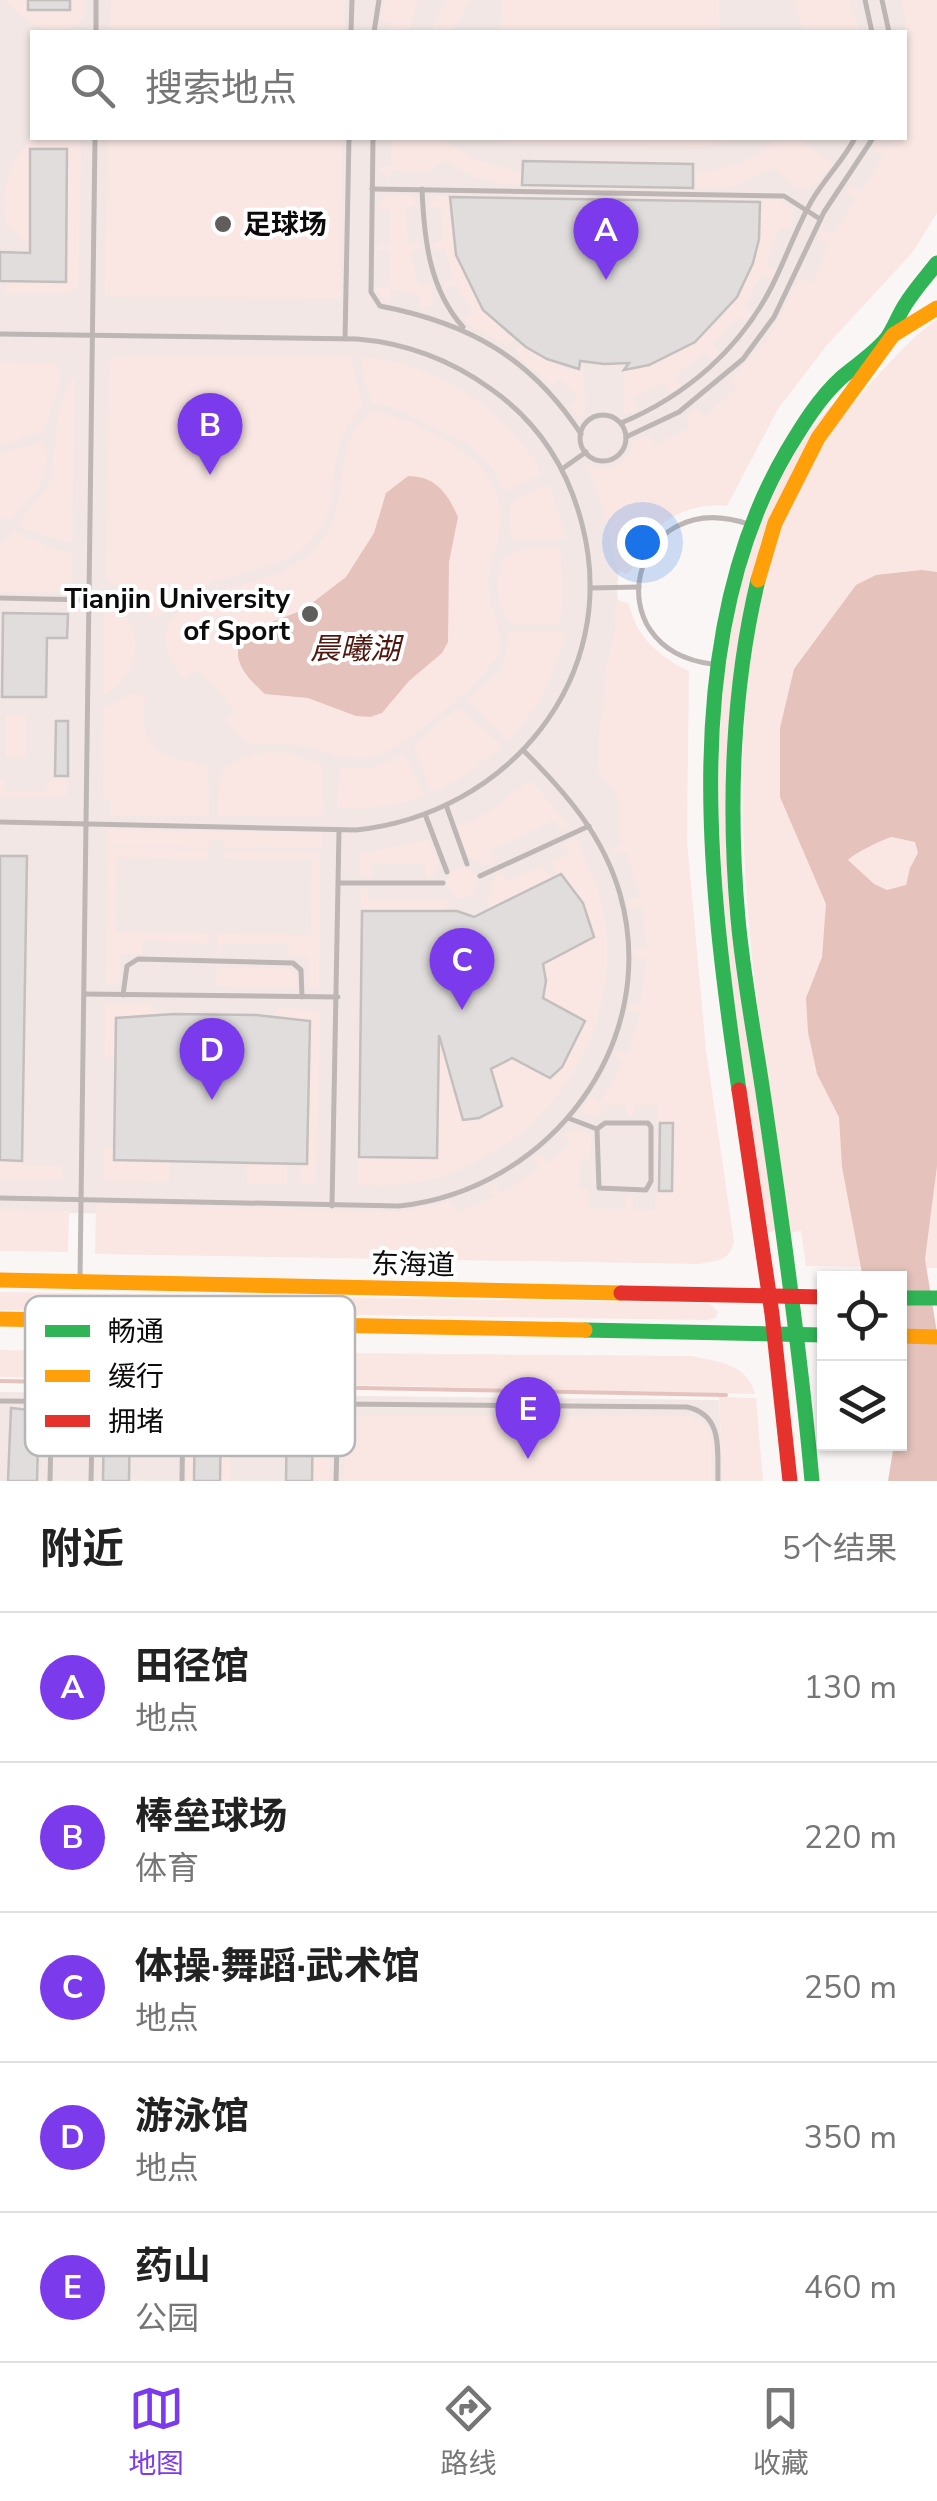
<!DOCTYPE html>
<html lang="zh">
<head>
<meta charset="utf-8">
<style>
  body { margin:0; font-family:"Nunito Sans","Noto Sans SC",sans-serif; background:#f6f6f6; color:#222 }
  .controls { position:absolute; right:30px; bottom:30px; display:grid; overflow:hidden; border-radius:0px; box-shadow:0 2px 8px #0004 }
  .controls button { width:90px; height:90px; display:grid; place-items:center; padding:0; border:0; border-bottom:2px solid #e0e0e0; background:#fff; color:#222; font:50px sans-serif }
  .you { position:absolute; left:642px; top:542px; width:35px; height:35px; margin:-25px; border:8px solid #fff; border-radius:50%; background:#1a73e8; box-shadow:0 0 0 15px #1a73e833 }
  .badge { display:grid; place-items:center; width:65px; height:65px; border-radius:50%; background:#7c3aed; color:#fff; font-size:32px; font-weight:700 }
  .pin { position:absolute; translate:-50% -82px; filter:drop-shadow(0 2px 5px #0008) }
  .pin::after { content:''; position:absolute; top:52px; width:35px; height:30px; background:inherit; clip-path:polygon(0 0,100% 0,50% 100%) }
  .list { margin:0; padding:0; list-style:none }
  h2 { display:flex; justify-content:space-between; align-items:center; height:130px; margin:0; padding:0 40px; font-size:42px }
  h2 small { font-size:32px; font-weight:400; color:#767676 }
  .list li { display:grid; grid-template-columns:65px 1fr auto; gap:30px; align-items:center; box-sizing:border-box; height:150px; padding:0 40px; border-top:2px solid #e0e0e0 }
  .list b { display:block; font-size:38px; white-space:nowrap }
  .list p { margin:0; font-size:32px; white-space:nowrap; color:#767676 }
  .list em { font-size:32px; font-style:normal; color:#767676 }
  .icon { flex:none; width:55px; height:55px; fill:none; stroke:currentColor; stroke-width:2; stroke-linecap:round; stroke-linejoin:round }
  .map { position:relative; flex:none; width:937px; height:1481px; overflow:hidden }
  .search { position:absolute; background:#fff; box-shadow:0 2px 8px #0004; left:30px; right:30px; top:30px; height:110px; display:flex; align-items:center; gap:25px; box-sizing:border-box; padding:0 35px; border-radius:0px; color:#767676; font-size:38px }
  .sheet { height:880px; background:#fff }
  nav { display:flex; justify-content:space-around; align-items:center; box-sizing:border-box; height:140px; border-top:2px solid #e0e0e0; background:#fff; font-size:28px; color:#767676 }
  nav a { display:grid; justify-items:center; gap:5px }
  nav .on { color:#7c3aed }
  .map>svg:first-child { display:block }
  .built { fill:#f2e7e5; fill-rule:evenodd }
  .green { fill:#fae7e4 }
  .water { fill:#e5c2bc; fill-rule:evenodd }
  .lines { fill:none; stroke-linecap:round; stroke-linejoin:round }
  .stream { stroke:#e5c2bc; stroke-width:4 }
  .building { fill:#e0dddc; stroke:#c3bfbe; stroke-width:2.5 }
  .lane { stroke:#bdb6b5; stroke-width:5 }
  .fast { stroke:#30b455; stroke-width:15 }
  .slow { stroke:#ff9f0a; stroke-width:15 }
  .jam { stroke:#e5322d; stroke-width:15 }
  .poi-dot { fill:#615d5d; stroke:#fff; stroke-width:4 }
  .labels { text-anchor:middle; stroke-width:8; stroke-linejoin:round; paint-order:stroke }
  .poi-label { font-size:28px; font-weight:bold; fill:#0e0b0b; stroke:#fff; text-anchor:start }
  .street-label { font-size:28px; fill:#0e0b0b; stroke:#fff }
  .water-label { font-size:30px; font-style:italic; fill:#4f170e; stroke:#fff }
  .key { fill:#fff; stroke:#b7b6b6; stroke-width:2.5 }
  .key-label { font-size:28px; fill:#0e0b0b }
</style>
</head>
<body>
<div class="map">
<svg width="937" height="1481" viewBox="0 0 937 1481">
  <rect width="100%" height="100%" fill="#fbf6f6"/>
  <g class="built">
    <path d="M0,0H937V108L672,502L619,567L617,591L691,1223L0,1212ZM32,32H904V138H32Z"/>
    <path d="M0,1392L719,1400L723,1481H0Z"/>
  </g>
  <g class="green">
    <path d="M6,0H84V18C59,44 24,24 6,0Z"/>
    <path d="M111,0H345L344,32H110Z"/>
    <path d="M385,0H418L409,32H389L390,21L381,20Z"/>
    <path d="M447,0H471L451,32H431Z"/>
    <rect x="501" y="0" width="218" height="32"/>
    <path d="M793,0H849L858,28L867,27V32H805Z"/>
    <path d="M901,0H937V213L912,253L828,344L778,409L727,506C680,502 646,527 631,571L626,574L617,569L604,510L586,463C607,474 628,466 633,442L649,435L655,445L692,426L686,415L696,408L704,417L737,388L730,380L767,340L800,279L812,284L829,244L817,238L822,229L834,234L855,200L846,193L851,185L861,193L884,156L874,151L878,142L888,147L893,138H904L908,37L904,32H895L907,30Z"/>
    <path d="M37,138H70L81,142L78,288L64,294H6V281H29L30,245C21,238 11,231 6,222C0,192 9,152 37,138Z"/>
    <path d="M108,138H342L340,298L105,296Z"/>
    <path d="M391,138H442L472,159L515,171L522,170L523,161L693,164V187L501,184L474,177L443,160L431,171L391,170L390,182L379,167L391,166Z"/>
    <path d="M485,138H738L702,147L507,144Z"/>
    <path d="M777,138H805L802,142L832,164C811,194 800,198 775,168L734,186L696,187L695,172C728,169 753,161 777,138Z"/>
    <path d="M386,195H410L416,200V205L405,207L408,244H420L421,248L410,252L419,286L431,284L433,305L419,308L421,295L391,289L389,302L377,293L376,287H389L390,251L377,250V245H390V209H378Z"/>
    <path d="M436,196H450C449,254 469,302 514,339L508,346L469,325L464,318L473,312L457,284L445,289L443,284L454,278L444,248L433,250L432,243L443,241L441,207H429Z"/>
    <path d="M760,200H779L794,210L791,230L780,227L765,265L776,270L772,279L761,275L743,307L751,313L746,321L738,317L713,345L720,353L714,359L706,351L675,376L680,386L671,392L664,382L633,398L638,410L624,414V370C713,352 761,290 760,200Z"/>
    <path d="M937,319V1268L806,1266L801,1231L790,1233C758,1011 705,736 783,521C802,469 840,417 877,376C897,355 913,336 937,319Z"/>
    <path d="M522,344L540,355H552L550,360L569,370L583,368L585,413L581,418L570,407L579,399L561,379L552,386L514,352Z"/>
    <path d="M116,357H351L362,406C353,419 343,429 339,446C331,470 336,498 324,521C300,570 249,566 206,585C187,594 173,611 154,618C135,609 126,588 106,578L109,362Z"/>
    <path d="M362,357C424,362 481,394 520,442C529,452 538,462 540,475L504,491C486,446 464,443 426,424C407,415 394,405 373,404L364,383Z"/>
    <path d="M0,362L56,363L61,377L44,431L0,445Z"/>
    <path d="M72,379L75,382L72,543L24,529L18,524L50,483L60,405Z"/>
    <path d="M830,406L833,407L760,544L726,849L730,920L776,1230L769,1233L766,1231C732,985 653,613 830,406Z"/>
    <path d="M382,412C420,426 467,444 490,480C511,515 496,540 489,575C484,602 504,624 499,650C493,675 399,752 373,757C343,763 320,747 291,744C276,742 261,745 245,743L223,720L235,714L220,691L198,670L184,678C123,600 232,592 279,573C295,566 311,554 322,540C344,512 338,478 348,446C351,433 360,424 368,413Z"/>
    <path d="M42,443C56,475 30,498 11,520L0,517V453Z"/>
    <path d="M550,485L566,538L515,540L511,535L509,508L512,500Z"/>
    <path d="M13,531L53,549L72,552L71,591H0V547Z"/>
    <path d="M560,548L563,596L559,624L510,623C497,606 494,580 502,561L521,549Z"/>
    <path d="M105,591C140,621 150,669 104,694Z"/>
    <path d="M616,599L629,604C636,637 660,657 689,671L687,840L706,1050L734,1241C730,1262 716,1261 698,1264L95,1254L96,1204L398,1212L453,1201L458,1212L494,1197L490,1186L495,1184L500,1194L541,1168L534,1158L540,1155L548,1164L570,1144L563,1134L576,1130L591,1134L590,1158L580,1159L579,1188L589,1189V1208L626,1209V1195H633V1209L655,1210L656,1191H672L673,1160L658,1158L657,1154H673V1123H658V1105H634V1116H627L626,1105H601V1116L587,1115L581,1111L591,1096L601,1102L624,1060L614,1056L616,1050L627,1054L629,1050L640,1013L628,1010L630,1004L641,1005L646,958L634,957V949L646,948L642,906L630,908L629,900L640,897L626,851L614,855L612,849L623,844L619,835V796L598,771L599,730L604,703L605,674L615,632Z"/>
    <path d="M509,631H568L541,700L507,741L467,700L500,672L505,662Z"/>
    <path d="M134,692L145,698C145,706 143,714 143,722C147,756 177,760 204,765L208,771L209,816L110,815V799H103L104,708Z"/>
    <path d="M461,708L502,747L464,776L432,793L414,747L444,718Z"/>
    <rect x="5" y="715" width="21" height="42"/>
    <path d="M270,752L292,753L322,764L324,816H217L221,771L246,756Z"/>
    <path d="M404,754L425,795L389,806L337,808L340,767H377Z"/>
    <path d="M55,776H68L67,795L64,797L0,796V781L4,779L5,791L46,792L48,783Z"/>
    <path d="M530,780L569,826L560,830L554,820L490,851L495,862L486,865L468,856L457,828L492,810Z"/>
    <path d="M108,830L322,833V848L224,847L223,839H209V847L108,846Z"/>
    <path d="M576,838C591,871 605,903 607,940C614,1075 495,1199 357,1184L361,889H368V900H446V911L474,917L492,908L488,899L496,875L502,872L507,882L543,865L551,879L558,875L551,862L569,854L565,844Z"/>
    <path d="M429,840L439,865L433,877L426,878V864H372L371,877H360L361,853Z"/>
    <path d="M108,848L208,850V859L117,857L115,932L209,934V943L142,941V954H120L119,984H106Z"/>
    <path d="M223,851L320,853L319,988L308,986L309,957L288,956L287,944L222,943L221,955H217L218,934L311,935L312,860L223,858Z"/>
    <circle cx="462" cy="883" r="15"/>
    <path d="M220,967L292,969L297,976V987L216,986L217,969Z"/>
    <path d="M106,1004H153V1015L117,1019L116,1057H105Z"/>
    <path d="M278,1007L320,1011L316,1184H300L301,1164L307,1163L310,1021L278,1017Z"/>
    <path d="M104,1148H114L115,1160L170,1162L169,1182L104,1181Z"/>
    <path d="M0,1160L22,1161L23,1166H62V1180L0,1179Z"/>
    <path d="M248,1164H287V1184H247Z"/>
    <path d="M0,1210L69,1211L68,1252L0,1251Z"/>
    <path d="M0,1292L709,1303L718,1312L715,1318L708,1320L0,1310Z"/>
    <path d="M0,1350L692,1356C719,1362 747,1363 755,1394L0,1377Z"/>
    <path d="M719,1397L756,1398L763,1481H723Z"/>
    <path d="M193,1412H243V1420H231L230,1481H187V1419Z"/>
    <path d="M313,1412L329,1420L330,1481H312Z"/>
    <path d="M346,1415L690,1416L706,1424L711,1436V1481H344Z"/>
  </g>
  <g class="water">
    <path d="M408,476C436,476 448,494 458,517L449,562L448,642L442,653L409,681L382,713L370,717L356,716L308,698L265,694C244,675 224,653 251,630L303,610L346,577L374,533L386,493Z"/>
    <path d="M922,570L937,572V1166L925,1259L937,1333V1481H888L894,1444H900V1278H863L842,1167L839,1117L817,1074L808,1032L806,998L822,957L826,904L780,797V728L794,669L856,585L876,575ZM892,837L915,842L918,853L910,868L906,885L887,890L874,884L848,860C853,854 885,838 892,837Z"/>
  </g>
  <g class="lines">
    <path class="stream" d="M0,1381L726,1395"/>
  </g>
  <g class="building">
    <rect x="28" y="0" width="42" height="10"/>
    <path d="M30,149H67L66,282L0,281V252L30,253Z"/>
    <path d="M523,161L693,164V188L522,185Z"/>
    <path d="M450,197L760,202L759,239L753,263L737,297L695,342L649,365L624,370L629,363L604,364L580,361L579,369L547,359L526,347L483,310L456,255Z"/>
    <path d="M3,613L68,614L67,638H47L46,697H2Z"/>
    <path d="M56,721H68V776H55Z"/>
    <path d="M0,856H27L22,1161L0,1160Z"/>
    <path d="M561,874L583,903L594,937L543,964L546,981L543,998L585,1021L562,1067L550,1078L512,1058L491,1069L502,1106L479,1118L463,1120L439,1035L437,1158L359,1157L362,911H457L474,917Z"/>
    <path d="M174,1014L256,1015L310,1021L307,1164L114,1160L116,1018Z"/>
    <path d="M660,1123H673L672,1191H659Z"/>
    <path d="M11,1408L39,1411L37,1481H8Z"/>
    <path d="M104,1409H130L129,1481H103Z"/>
    <path d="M195,1411L221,1412L220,1481H194Z"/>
    <path d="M287,1412H313L312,1481H286Z"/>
  </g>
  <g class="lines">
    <g class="lane">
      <path d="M865,0L872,32"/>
      <path d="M882,0L889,32"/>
      <path d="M96,32V0"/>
      <path d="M351,32L352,0"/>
      <path d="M374,32L379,0"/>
      <path d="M373,138L371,292L380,306C469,323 531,358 581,434"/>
      <path d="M372,189L784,196L820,219"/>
      <path d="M422,189C424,238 429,289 463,327"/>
      <path d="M0,334L357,339C406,343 451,360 491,389C538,422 568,469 582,524C622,678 508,814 356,830L0,822"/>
      <path d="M345,339L349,138"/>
      <circle cx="603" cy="438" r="23"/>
      <path d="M621,423C686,396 740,349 772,286C786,258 796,229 811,202C824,179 843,161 855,138"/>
      <path d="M626,437L679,412L743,359L774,317L824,212L873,138"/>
      <path d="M562,469L586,452"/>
      <path d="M590,588L639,587"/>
      <path d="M0,598L89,600"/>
      <path d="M712,664C592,649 630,484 748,524"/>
      <path d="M446,805L467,864"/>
      <path d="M425,814L447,872"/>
      <path d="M480,876L589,826"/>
      <path d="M339,883H443"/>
      <path d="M84,994L338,997"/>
      <path d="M123,995L127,966L138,959L293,963L301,970L302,997"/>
      <path d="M568,1118L597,1129"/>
      <path d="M605,1123H648L651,1127V1181L646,1190L599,1188L597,1129Z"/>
      <path d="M0,1198L399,1206C549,1190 662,1044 620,894C603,835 566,793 524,751"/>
      <path d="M332,1206L339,830"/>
      <path d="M80,1279L95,138"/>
      <path d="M0,1401L687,1407C724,1415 717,1451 718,1481"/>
      <path d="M69,1434V1402"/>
      <path d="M50,1481L51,1434L92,1435L91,1481"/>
      <path d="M182,1481L183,1403"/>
      <path d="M336,1481L338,1405"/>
    </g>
    <g class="fast">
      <path d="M758,580C732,688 728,808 738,919C744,984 757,1048 766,1113C784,1235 801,1358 812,1481"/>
      <path d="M739,1090C709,886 678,637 787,451C802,426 819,398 841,378C856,365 874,354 887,338C894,328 898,316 905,305C914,290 926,277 937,263"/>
      <path d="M900,1298H937"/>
      <path d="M585,1330L824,1335"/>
    </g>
    <g class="slow">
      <path d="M758,580L775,523L818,438L893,335L937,308"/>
      <path d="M0,1280L621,1293"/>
      <path d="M0,1319L585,1330"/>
      <path d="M900,1336L937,1337"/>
    </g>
    <g class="jam">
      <path d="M739,1090L772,1314L790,1481"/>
      <path d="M621,1293L824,1297"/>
    </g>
  </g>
  <g class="poi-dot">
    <circle cx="223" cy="224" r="10"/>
    <circle cx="310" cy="614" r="10"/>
  </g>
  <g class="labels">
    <g class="poi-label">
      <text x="243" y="234">足球场</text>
      <text x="290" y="608" text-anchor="end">Tianjin University<tspan x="290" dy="32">of Sport</tspan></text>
    </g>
    <g class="street-label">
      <text transform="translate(413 1264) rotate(1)" y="10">东海道</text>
    </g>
    <g class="water-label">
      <text x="355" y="659">晨曦湖</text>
    </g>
  </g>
  <rect x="25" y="1296" width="330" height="160" rx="15" class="key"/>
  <rect x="45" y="1325" width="45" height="12" fill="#30b455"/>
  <rect x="45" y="1370" width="45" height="12" fill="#ff9f0a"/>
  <rect x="45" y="1415" width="45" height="12" fill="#e5322d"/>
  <g class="key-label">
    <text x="108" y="1341">畅通</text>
    <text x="108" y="1386">缓行</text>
    <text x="108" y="1431">拥堵</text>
  </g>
</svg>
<div class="controls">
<button><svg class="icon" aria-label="locate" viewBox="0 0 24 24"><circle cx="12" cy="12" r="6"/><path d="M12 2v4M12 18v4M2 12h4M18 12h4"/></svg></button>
<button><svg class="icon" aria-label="layers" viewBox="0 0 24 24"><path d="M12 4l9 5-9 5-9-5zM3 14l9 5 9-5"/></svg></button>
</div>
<div class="you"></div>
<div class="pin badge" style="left:606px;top:280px">A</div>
<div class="pin badge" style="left:210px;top:475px">B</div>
<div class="pin badge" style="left:462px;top:1010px">C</div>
<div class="pin badge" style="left:212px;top:1100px">D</div>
<div class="pin badge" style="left:528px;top:1459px">E</div>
<div class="search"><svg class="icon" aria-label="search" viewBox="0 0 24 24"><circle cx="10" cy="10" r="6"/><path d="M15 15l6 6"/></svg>搜索地点</div>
</div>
<section class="sheet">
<h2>附近<small>5个结果</small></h2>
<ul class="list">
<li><span class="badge">A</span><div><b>田径馆</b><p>地点</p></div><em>130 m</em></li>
<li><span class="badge">B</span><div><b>棒垒球场</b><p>体育</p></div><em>220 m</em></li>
<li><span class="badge">C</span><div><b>体操·舞蹈·武术馆</b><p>地点</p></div><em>250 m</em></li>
<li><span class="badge">D</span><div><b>游泳馆</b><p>地点</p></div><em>350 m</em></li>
<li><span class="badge">E</span><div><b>药山</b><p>公园</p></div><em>460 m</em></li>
</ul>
</section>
<nav>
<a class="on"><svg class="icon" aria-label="map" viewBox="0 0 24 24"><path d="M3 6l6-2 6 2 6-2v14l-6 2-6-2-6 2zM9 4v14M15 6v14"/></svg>地图</a>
<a><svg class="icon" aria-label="directions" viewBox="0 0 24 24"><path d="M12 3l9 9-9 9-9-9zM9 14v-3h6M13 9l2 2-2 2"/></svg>路线</a>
<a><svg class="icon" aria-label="saved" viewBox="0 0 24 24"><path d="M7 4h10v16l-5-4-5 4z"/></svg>收藏</a>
</nav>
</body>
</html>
